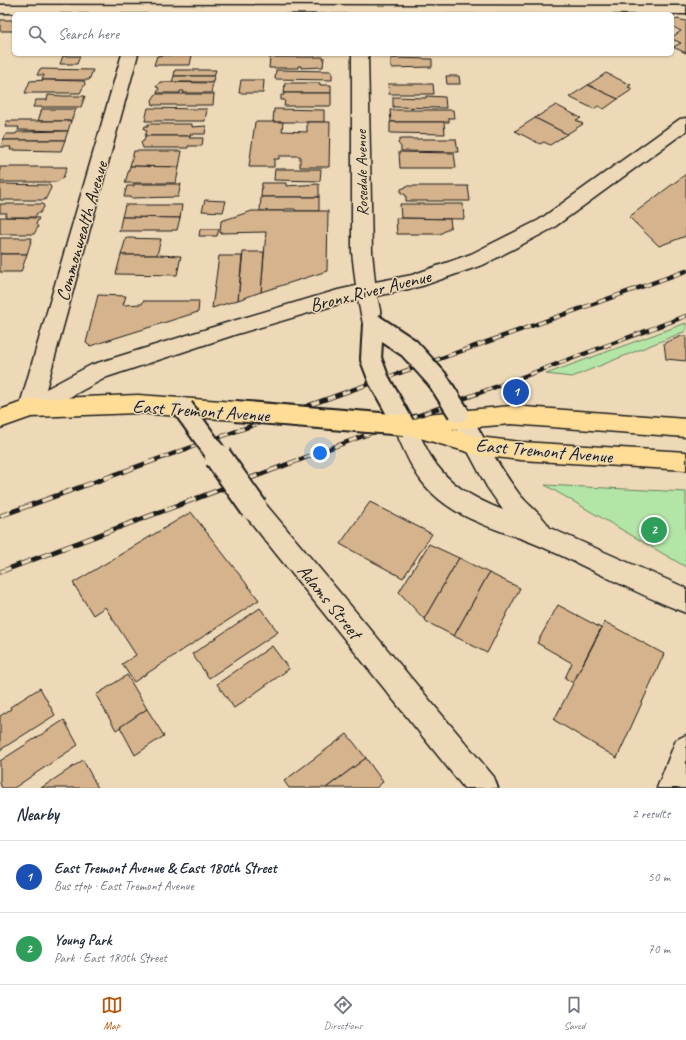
<!DOCTYPE html>
<html lang="en">
<head>
<meta charset="utf-8">
<style>
  body { margin:0; font-family:Caveat,sans-serif; background:#f6f6f7; color:#1f2937 }
  .you { position:absolute; left:320px; top:453px; width:14px; height:14px; margin:-10px; border:3px solid #fff; border-radius:50%; background:#1a73e8; box-shadow:0 0 0 6px #1a73e833 }
  .badge { display:grid; place-items:center; width:26px; height:26px; border-radius:50%; background:#b45309; color:#fff; font-size:13px; font-weight:700 }
  .pin { position:absolute; translate:-50% -50%; border:2px solid #fff; box-shadow:0 1px 4px #0006 }
  .list { margin:0; padding:0; list-style:none }
  h2 { display:flex; justify-content:space-between; align-items:center; height:52px; margin:0; padding:0 16px; font-size:17px }
  h2 small { font-size:13px; font-weight:400; color:#747a83 }
  .list li { display:grid; grid-template-columns:26px 1fr auto; gap:12px; align-items:center; box-sizing:border-box; height:72px; padding:0 16px; border-top:1px solid #e0e1e3 }
  .list b { display:block; font-size:15px; white-space:nowrap }
  .list p { margin:0; font-size:13px; white-space:nowrap; color:#747a83 }
  .list em { font-size:13px; font-style:normal; color:#747a83 }
  .icon { flex:none; width:22px; height:22px; fill:none; stroke:currentColor; stroke-width:2; stroke-linecap:round; stroke-linejoin:round }
  .map { position:relative; flex:none; width:686px; height:788px; overflow:hidden }
  .search { position:absolute; background:#fff; box-shadow:0 1px 3px #0004; left:12px; right:12px; top:12px; height:44px; display:flex; align-items:center; gap:10px; box-sizing:border-box; padding:0 14px; border-radius:6px; color:#747a83; font-size:15px }
  .sheet { height:196px; background:#fff }
  nav { display:flex; justify-content:space-around; align-items:center; box-sizing:border-box; height:56px; border-top:1px solid #e0e1e3; background:#fff; font-size:11px; color:#747a83 }
  nav a { display:grid; justify-items:center; gap:2px }
  nav .on { color:#b45309 }
  .map>svg:first-child { display:block }
  .green { fill:#b3e5a6; stroke:#688061 }
  .building { fill:#d5b38c; stroke:#1c1c1c }
  .lines { fill:none; stroke-linecap:round; stroke-linejoin:round }
  .minor-casing { stroke:#1c1c1c; stroke-width:3 }
  .major-casing { stroke:#1c1c1c; stroke-width:3 }
  .minor { fill:#edd9b7; fill-rule:evenodd }
  .major { fill:#ffdd96; fill-rule:evenodd }
  .rail-far1-casing { stroke:#1c1c1c; stroke-width:4.5 }
  .rail-casing { stroke:#1c1c1c; stroke-width:5 }
  .rail-far1 { stroke:#edd9b7; stroke-width:3; stroke-dasharray:8; stroke-linecap:butt }
  .rail { stroke:#edd9b7; stroke-width:3.5; stroke-dasharray:11; stroke-linecap:butt }
  .minor-bridge-far1-casing { stroke:#1c1c1c; stroke-width:24; stroke-linecap:butt }
  .minor-bridge-casing { stroke:#1c1c1c; stroke-width:30; stroke-linecap:butt }
  .major-bridge-casing { stroke:#1c1c1c; stroke-width:24; stroke-linecap:butt }
  .minor-bridge-far1 { stroke:#edd9b7; stroke-width:20 }
  .minor-bridge { stroke:#edd9b7; stroke-width:26 }
  .major-bridge { stroke:#ffdd96; stroke-width:20 }
  .labels { text-anchor:middle; stroke-width:3; stroke-linejoin:round; paint-order:stroke }
  .far-street-label { font-size:16px; fill:#1c1c1c; stroke:#edd9b7 }
  .street-label { font-size:19px; fill:#1c1c1c; stroke:#edd9b7 }
</style>
</head>
<body>
<div class="map">
<svg width="686" height="788" viewBox="0 0 686 788">
  <rect width="100%" height="100%" fill="#edd9b7"/>
  <filter id="ink" filterUnits="userSpaceOnUse"><feTurbulence type="fractalNoise" baseFrequency=".025" numOctaves="2"/><feDisplacementMap in="SourceGraphic" scale="8" xChannelSelector="R" yChannelSelector="G"/><feConvolveMatrix kernelMatrix="1 2 1 2 8 2 1 2 1" color-interpolation-filters="sRGB"/></filter>
  <g filter="url(#ink)">
    <g class="green">
      <path d="M686,323V331L572,377L546,374Z"/>
      <path d="M545,485L686,492V567Z"/>
    </g>
    <g class="building">
      <path d="M677,19L686,21V53L673,47L681,43L672,39V37L681,31L675,28L672,25V22Z"/>
      <rect x="0" y="20" width="14" height="11"/>
      <path d="M270,54H324L270,55Z"/>
      <path d="M164,55H192L190,65H154L157,56Z"/>
      <path d="M63,56H80L77,64H60Z"/>
      <path d="M270,57H324L323,67L301,68V66H298V68H269Z"/>
      <path d="M391,58L432,59V67L391,68Z"/>
      <path d="M40,69L93,70L89,80H42L44,75H37Z"/>
      <path d="M175,70H216L214,76H174Z"/>
      <path d="M276,70L332,71V80L275,79Z"/>
      <path d="M606,73L631,85L628,87L633,89L618,99L588,85Z"/>
      <path d="M174,76H214L213,82H172Z"/>
      <path d="M446,76H459L460,84H447Z"/>
      <path d="M46,80L84,81L85,84L80,93H25L30,81Z"/>
      <path d="M241,80H264L263,93H239Z"/>
      <path d="M160,82L213,83L211,93H183L184,91H180V93H157L159,88L156,87Z"/>
      <path d="M285,83H320V85H331V93H284Z"/>
      <path d="M388,84H433L434,94H389Z"/>
      <path d="M588,85L618,99L604,109L598,106L594,109L569,97Z"/>
      <path d="M284,93H331V106H284L285,100H281V95H284Z"/>
      <path d="M156,94H214L213,105H153L152,100Z"/>
      <path d="M48,95L63,96H85L81,107H33L36,100H47Z"/>
      <path d="M426,96L445,97L446,108L393,107V97L426,98Z"/>
      <path d="M556,105L581,118L576,120L583,124L567,134L535,118Z"/>
      <path d="M148,108L197,109H207L205,121H145Z"/>
      <path d="M42,109H76L71,121H38Z"/>
      <path d="M274,109L324,110V122H273Z"/>
      <path d="M390,110H453L454,118H449V122H391Z"/>
      <path d="M535,118L567,134L550,145L544,142L540,144L515,131Z"/>
      <path d="M7,121H71L68,131L18,130L19,127H5Z"/>
      <path d="M255,122H283L282,131L307,132V122H330L329,167H300V156H279V159H274V167H249Z"/>
      <path d="M390,122H444L445,134L390,133Z"/>
      <path d="M148,124H192V127L206,126L205,134H190V136H145L147,131L144,129L145,126H148Z"/>
      <path d="M68,131L65,140H3L6,134H16L17,132Z"/>
      <path d="M145,136H190L189,138H203L202,146H188V148H143L141,142L144,141Z"/>
      <path d="M400,139H456L458,152L401,151V147L398,143Z"/>
      <path d="M3,140H65L61,151L10,150L11,147H1Z"/>
      <path d="M134,151H182L179,167L130,166Z"/>
      <path d="M399,152L454,153L456,168H400Z"/>
      <path d="M130,166L179,167L176,183H125Z"/>
      <path d="M0,167H67L63,178L56,182H0Z"/>
      <path d="M275,169H321L320,181L274,180Z"/>
      <path d="M686,174V236L659,246L629,217Z"/>
      <path d="M262,183H286V186L319,184V197H261Z"/>
      <path d="M0,184L50,185L51,188L45,200H0Z"/>
      <path d="M134,184H181L178,197L130,198V197H124L127,186H134Z"/>
      <path d="M406,186H468L470,201H406V195L401,193V189L406,187Z"/>
      <path d="M261,197H319V211H296L295,209H284V211H260Z"/>
      <path d="M205,200L226,201L223,212L202,211Z"/>
      <path d="M0,204H43L44,207L40,213H37L35,217H5L7,213H0Z"/>
      <path d="M400,204H463L464,219L401,218Z"/>
      <path d="M125,205H182L180,218L122,217Z"/>
      <path d="M252,211H328L327,271L261,292L266,232L220,233L221,221Z"/>
      <path d="M0,217L39,218L36,224L38,227L34,234H0Z"/>
      <path d="M122,217L180,218L177,230H172V231H119Z"/>
      <path d="M396,218L450,219L451,227L440,234H397Z"/>
      <path d="M200,229H219L217,236H199Z"/>
      <path d="M0,238H32L27,254H0Z"/>
      <path d="M126,238L161,239L157,255H121Z"/>
      <path d="M243,252H264L261,292L238,300Z"/>
      <path d="M0,254H27L21,272H0Z"/>
      <path d="M121,255H157L181,256L177,275L116,274Z"/>
      <path d="M219,256H242L238,300L212,308Z"/>
      <path d="M98,295L126,296L123,305L142,304L143,301H199L198,312L90,346L86,343Z"/>
      <path d="M682,336H686V361L666,359L664,343Z"/>
      <path d="M370,502L432,534L403,578L340,544Z"/>
      <path d="M191,512L259,600L134,682L122,664L136,655L105,607L93,615L73,583Z"/>
      <path d="M429,544L459,558L424,619L399,592Z"/>
      <path d="M459,558L489,573L454,636L427,622L424,619Z"/>
      <path d="M489,573L520,588L487,653L454,636Z"/>
      <path d="M558,605L601,628L573,683L565,678L572,663L537,643Z"/>
      <path d="M260,608L278,632L209,678L192,654Z"/>
      <path d="M605,622L664,654L617,758L554,720Z"/>
      <path d="M272,646L289,669L234,708L217,684Z"/>
      <path d="M127,675L147,709L116,730L96,695Z"/>
      <path d="M40,688L55,715L0,750V716L11,709L10,707Z"/>
      <path d="M147,709L164,736L135,755L120,727Z"/>
      <path d="M64,720L78,745L14,788H2L0,783V761Z"/>
      <path d="M347,734L366,758L326,788H289L284,781Z"/>
      <path d="M366,758L383,782L376,788H326Z"/>
      <path d="M83,760L98,788H41Z"/>
    </g>
    <g class="lines">
      <defs>
        <g id="minor">
          <path d="M0,5L686,6V14L0,13Z"/>
          <path d="M122,54H138L46,389L91,365L223,324L338,290L356,286L352,252V54H368L372,252L375,282L412,275L471,254L539,220L680,119L686,118V131L553,228L485,264L422,286L377,296L383,324L380,329L373,331L366,329L363,324L358,300L339,304L237,334L107,377L38,414L30,417L22,414L19,408Z"/>
          <path d="M458,403L466,406C482,435 497,464 517,491C526,504 543,515 550,528L686,588V613C636,594 589,567 540,546C504,531 460,521 432,493C413,475 403,448 393,425L396,419L404,416L412,419C418,431 423,443 430,455C447,484 473,498 503,510L487,487L447,412L450,406Z"/>
          <path d="M254,498L263,501L494,777L498,788H464L245,515L242,508L245,501Z"/>
          <path d="M686,735V788H657L676,740Z"/>
        </g>
        <g id="major">
          <path d="M138,395L235,402L243,405L246,411L243,417L235,420L138,413L31,417L0,428V410L30,399Z"/>
          <path d="M511,406L686,419V437L511,424L452,429L478,437L521,442L686,452V470L521,460L478,455L396,431L393,425L396,419C403,416 409,417 416,415Z"/>
        </g>
      </defs>
      <use href="#minor" class="minor-casing"/>
      <use href="#major" class="major-casing"/>
      <use href="#minor" class="minor"/>
      <use href="#major" class="major"/>
      <defs>
        <g id="rail-far1">
          <path d="M161,458L686,271"/>
          <path d="M304,458L686,316"/>
        </g>
        <g id="rail">
          <path d="M0,516L164,457"/>
          <path d="M0,572L307,457"/>
        </g>
      </defs>
      <use href="#rail-far1" class="rail-far1-casing"/>
      <use href="#rail" class="rail-casing"/>
      <use href="#rail-far1" class="rail-far1"/>
      <use href="#rail" class="rail"/>
      <defs>
        <g id="minor-bridge-far1">
          <path d="M373,324L409,348L437,379L458,412"/>
          <path d="M373,324L371,359L379,380L404,425"/>
          <path d="M183,408L219,458"/>
        </g>
        <path id="minor-bridge" d="M218,457L254,508"/>
        <path id="major-bridge" d="M235,411L404,425"/>
      </defs>
      <use href="#minor-bridge-far1" class="minor-bridge-far1-casing"/>
      <use href="#minor-bridge" class="minor-bridge-casing"/>
      <use href="#major-bridge" class="major-bridge-casing"/>
      <use href="#minor-bridge-far1" class="minor-bridge-far1"/>
      <use href="#minor-bridge" class="minor-bridge"/>
      <use href="#major-bridge" class="major-bridge"/>
    </g>
  </g>
  <g class="labels">
    <g class="far-street-label">
      <text transform="translate(361 173) rotate(-91)" y="6">Rosedale Avenue</text>
    </g>
    <g class="street-label">
      <text transform="translate(81 231) rotate(-74)" y="7">Commonwealth Avenue</text>
      <text transform="translate(370 290) rotate(-14)" y="7">Bronx River Avenue</text>
      <text transform="translate(201 410) rotate(4)" y="7">East Tremont Avenue</text>
      <text transform="translate(544 450) rotate(5)" y="7">East Tremont Avenue</text>
      <text transform="translate(330 601) rotate(51)" y="7">Adams Street</text>
    </g>
  </g>
</svg>
<div class="you"></div>
<div class="pin badge" style="left:516px;top:392px;background:#1a4fb4">1</div>
<div class="pin badge" style="left:654px;top:530px;background:#2e9e5b">2</div>
<div class="search"><svg class="icon" aria-label="search" viewBox="0 0 24 24"><circle cx="10" cy="10" r="6"/><path d="M15 15l6 6"/></svg>Search here</div>
</div>
<section class="sheet">
<h2>Nearby<small>2 results</small></h2>
<ul class="list">
<li><span class="badge" style="background:#1a4fb4">1</span><div><b>East Tremont Avenue &amp; East 180th Street</b><p>Bus stop · East Tremont Avenue</p></div><em>50 m</em></li>
<li><span class="badge" style="background:#2e9e5b">2</span><div><b>Young Park</b><p>Park · East 180th Street</p></div><em>70 m</em></li>
</ul>
</section>
<nav>
<a class="on"><svg class="icon" aria-label="map" viewBox="0 0 24 24"><path d="M3 6l6-2 6 2 6-2v14l-6 2-6-2-6 2zM9 4v14M15 6v14"/></svg>Map</a>
<a><svg class="icon" aria-label="directions" viewBox="0 0 24 24"><path d="M12 3l9 9-9 9-9-9zM9 14v-3h6M13 9l2 2-2 2"/></svg>Directions</a>
<a><svg class="icon" aria-label="saved" viewBox="0 0 24 24"><path d="M7 4h10v16l-5-4-5 4z"/></svg>Saved</a>
</nav>
</body>
</html>
